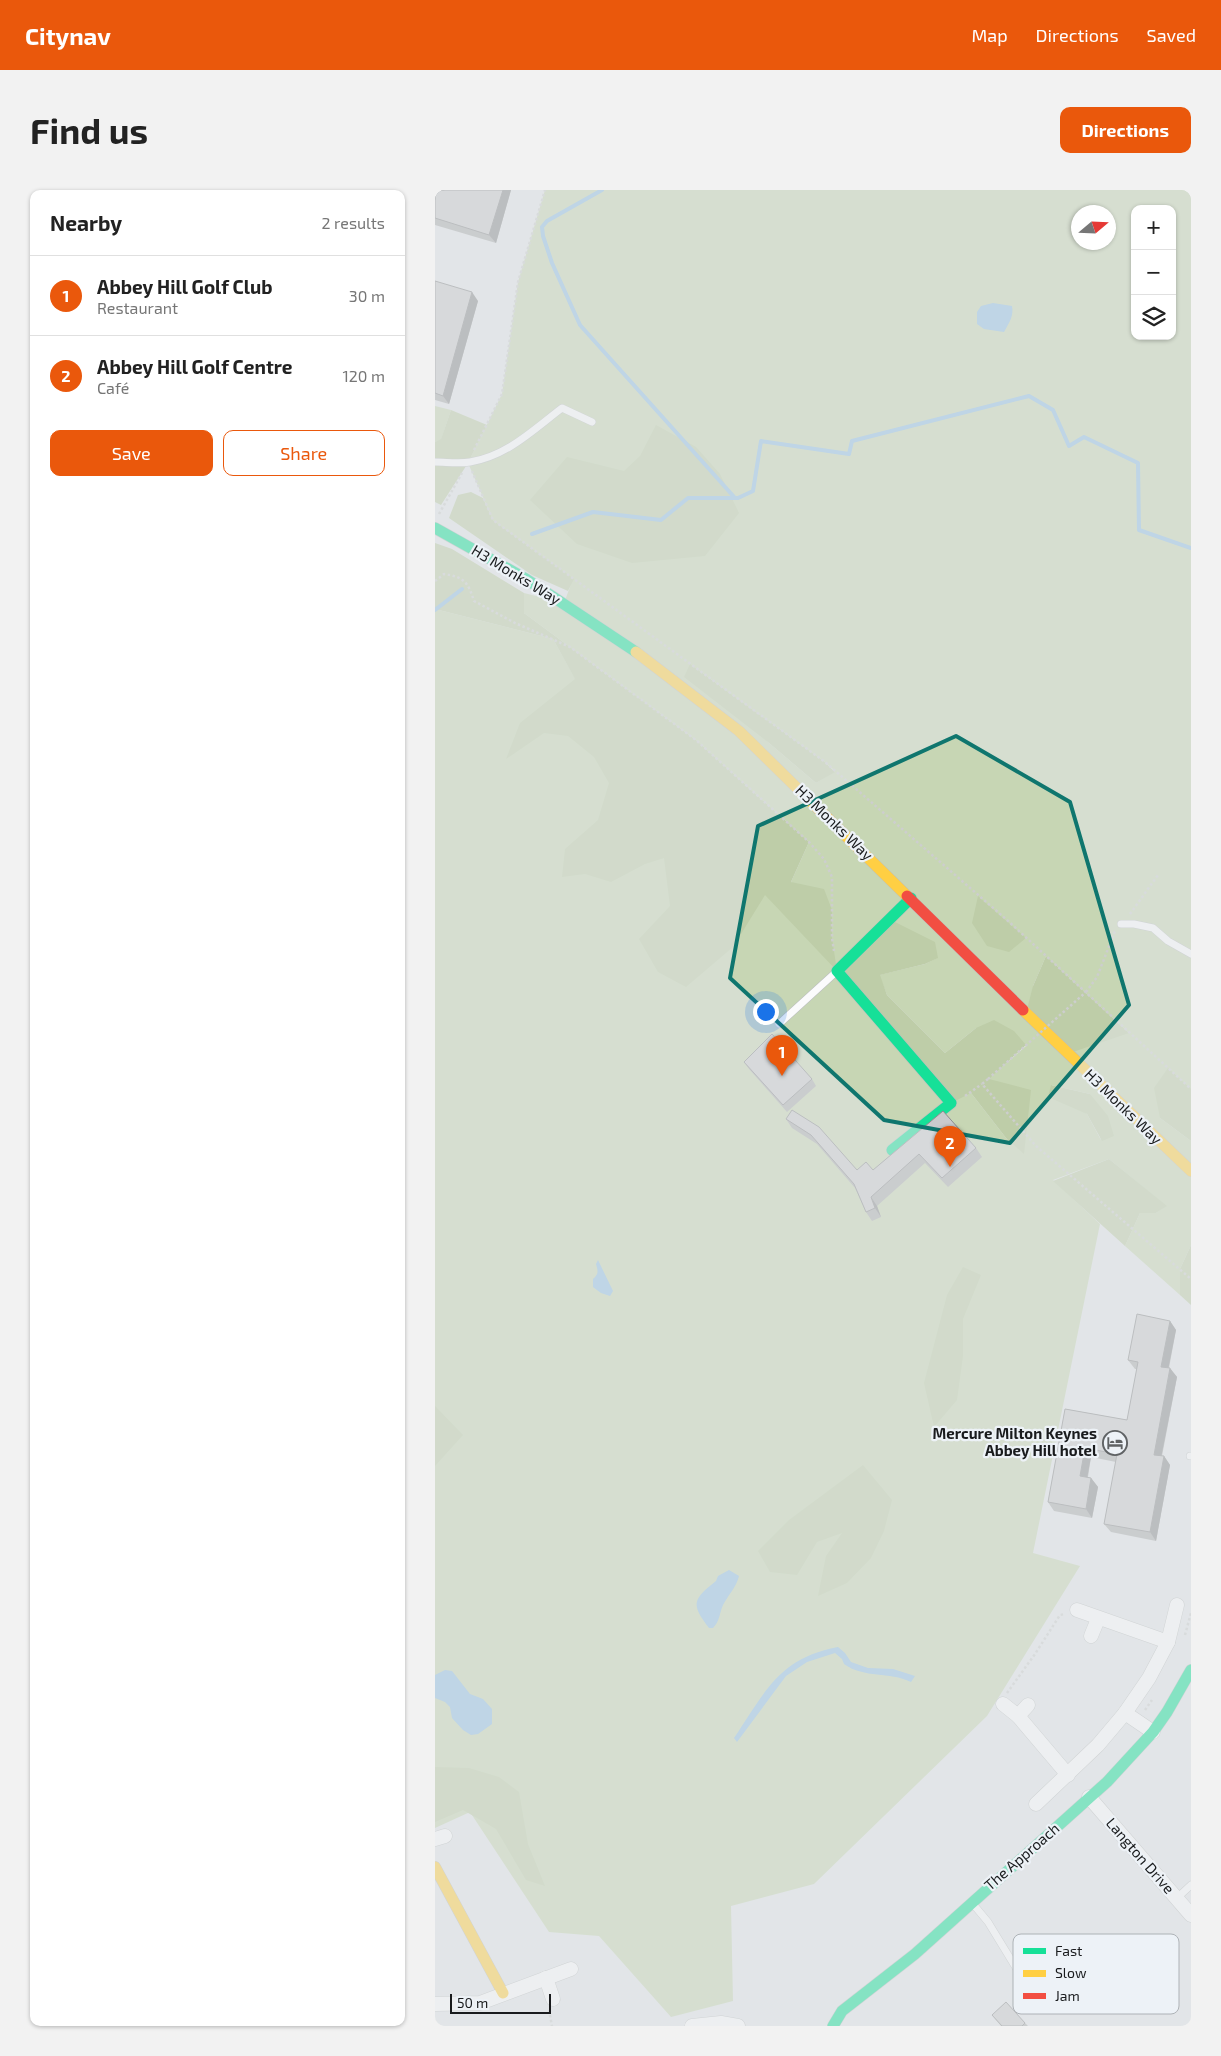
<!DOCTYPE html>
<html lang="en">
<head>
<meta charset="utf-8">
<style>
  body { margin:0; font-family:"Exo 2",sans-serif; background:#f2f2f2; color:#222 }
  .controls { position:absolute; right:15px; top:15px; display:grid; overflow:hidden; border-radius:10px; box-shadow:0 1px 4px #0004 }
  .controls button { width:45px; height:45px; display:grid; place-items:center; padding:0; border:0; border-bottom:1px solid #e0e0e0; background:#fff; color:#222; font:25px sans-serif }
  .compass { position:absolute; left:636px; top:15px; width:45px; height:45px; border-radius:50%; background:#fff; box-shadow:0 1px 4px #0004; rotate:71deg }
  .scale { position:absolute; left:15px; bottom:12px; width:101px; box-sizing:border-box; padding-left:5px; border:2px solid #191b1d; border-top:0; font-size:14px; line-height:18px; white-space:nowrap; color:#191b1d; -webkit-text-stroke:4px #edf2f7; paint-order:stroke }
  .you { position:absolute; left:330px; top:821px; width:18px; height:18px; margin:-12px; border:4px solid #fff; border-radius:50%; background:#1a73e8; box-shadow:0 0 0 8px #1a73e833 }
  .badge { display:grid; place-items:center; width:32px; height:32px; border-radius:50%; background:#ea580c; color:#fff; font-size:16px; font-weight:700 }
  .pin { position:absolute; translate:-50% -41px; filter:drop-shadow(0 1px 2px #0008) }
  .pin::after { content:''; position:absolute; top:26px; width:18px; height:15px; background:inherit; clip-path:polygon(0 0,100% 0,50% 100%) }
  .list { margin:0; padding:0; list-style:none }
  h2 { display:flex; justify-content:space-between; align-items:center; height:65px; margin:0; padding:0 20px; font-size:21px }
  h2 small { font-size:16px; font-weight:400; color:#767676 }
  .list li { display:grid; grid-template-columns:32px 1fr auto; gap:15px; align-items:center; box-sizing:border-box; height:80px; padding:0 20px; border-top:1px solid #e0e0e0 }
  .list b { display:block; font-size:19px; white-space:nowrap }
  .list p { margin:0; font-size:16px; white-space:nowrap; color:#767676 }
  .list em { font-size:16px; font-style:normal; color:#767676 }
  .actions { display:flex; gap:10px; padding:15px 20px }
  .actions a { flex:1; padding:11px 0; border:1px solid #ea580c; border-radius:10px; text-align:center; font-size:18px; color:#ea580c }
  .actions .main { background:#ea580c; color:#fff }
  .icon { flex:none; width:28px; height:28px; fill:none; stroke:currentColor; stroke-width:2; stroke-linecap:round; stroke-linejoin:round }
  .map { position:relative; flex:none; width:756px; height:1836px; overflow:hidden; border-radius:10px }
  header { display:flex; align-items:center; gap:30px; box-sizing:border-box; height:70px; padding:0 25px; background:#ea580c; color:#fff }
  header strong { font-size:24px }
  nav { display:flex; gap:28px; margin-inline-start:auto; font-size:18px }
  .intro { display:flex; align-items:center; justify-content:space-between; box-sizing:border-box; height:120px; padding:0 30px }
  h1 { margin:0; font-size:35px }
  .button { padding:12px 22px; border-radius:10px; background:#ea580c; color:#fff; font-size:18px; font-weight:700 }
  main { display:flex; gap:30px; padding:0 30px }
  aside { flex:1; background:#fff; border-radius:10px; box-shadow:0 1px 4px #0004 }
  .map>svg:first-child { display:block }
  .green { fill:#c7d6b4; fill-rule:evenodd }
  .forest { fill:#becda8 }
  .water { fill:#94c0e5 }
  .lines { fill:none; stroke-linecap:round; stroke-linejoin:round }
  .stream { stroke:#94c0e5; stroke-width:4 }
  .lane-casing { stroke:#bcbec0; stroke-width:8 }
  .street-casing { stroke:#bcbec0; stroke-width:15 }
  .fast-casing { stroke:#bcbec0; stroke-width:12 }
  .slow-casing { stroke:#bcbec0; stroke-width:12 }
  .jam-casing { stroke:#bcbec0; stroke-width:12 }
  .path { stroke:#cdcece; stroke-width:2.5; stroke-dasharray:2.5 2.5; stroke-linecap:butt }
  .lane { stroke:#fbfbfc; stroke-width:7 }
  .street { stroke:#fbfbfc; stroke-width:14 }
  .fast { stroke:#16e098; stroke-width:11 }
  .slow { stroke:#ffcf43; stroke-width:11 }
  .jam { stroke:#f24e42; stroke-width:11 }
  .path-bridge { stroke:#cdcece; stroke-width:2.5; stroke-dasharray:2.5 2.5; stroke-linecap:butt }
  .wall { fill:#aeafb0 }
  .shaded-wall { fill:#8d8e90 }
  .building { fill:#cacbcd; stroke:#8d8e90 }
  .marked { fill:none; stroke:#0f766e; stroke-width:4; stroke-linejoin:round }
  .labels { text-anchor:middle; stroke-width:4.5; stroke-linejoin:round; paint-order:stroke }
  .street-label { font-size:15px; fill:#191b1d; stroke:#edf2f7 }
  .poi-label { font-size:15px; font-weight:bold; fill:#191b1d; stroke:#edf2f7; text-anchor:end }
  .key { fill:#edf2f7; stroke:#adb2b6; stroke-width:1 }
  .key-label { font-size:14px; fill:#191b1d }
</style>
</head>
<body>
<header>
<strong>Citynav</strong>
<nav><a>Map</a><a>Directions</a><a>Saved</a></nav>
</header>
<div class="intro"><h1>Find us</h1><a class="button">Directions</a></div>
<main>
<aside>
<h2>Nearby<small>2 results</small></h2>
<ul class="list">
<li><span class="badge">1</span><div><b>Abbey Hill Golf Club</b><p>Restaurant</p></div><em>30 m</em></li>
<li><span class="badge">2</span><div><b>Abbey Hill Golf Centre</b><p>Café</p></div><em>120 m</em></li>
</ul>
<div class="actions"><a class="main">Save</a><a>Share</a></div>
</aside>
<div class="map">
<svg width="756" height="1836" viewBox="0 0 756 1836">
  <rect width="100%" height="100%" fill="#e2e5e8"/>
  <g class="green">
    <path d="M110,0H756V900L725,928L756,951V1055L745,1079V1105L690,1056L705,1023H721L731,1016L674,969L618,990L665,1034L598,1363L645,1376L552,1526L379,1694L296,1716L298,1811L236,1827L164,1746L114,1742L35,1622L0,1638V419L118,449L141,490L338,690L397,748V720L356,692L374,652L261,550L89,423V403L129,413L138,389L58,330L33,273L67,204L83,92ZM700,19H737V146H700ZM644,22H674V52H644ZM255,474L390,572L400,581L381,593L334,553ZM611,766L693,842L598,796ZM502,768L490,774L444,785L452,805L510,863L541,838L591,856L553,889L589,963L571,948L536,903L403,781ZM616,895L655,904L666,950L652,924Z"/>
    <path d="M0,216L16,220L6,250L0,252Z"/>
  </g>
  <g class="forest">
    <path d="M16,220L52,235L33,273L6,315L0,312V252L6,249Z"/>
    <path d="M221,235L261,257L285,284L304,323L270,366L197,373L142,354L95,310L132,267L189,281L205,266Z"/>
    <path d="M36,302L48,308L58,330L139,389L133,401L97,385L14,328L23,305Z"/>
    <path d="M0,353L17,359L89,403V423L261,550L374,652L356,692L389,699L397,720V748L402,781L454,729L500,752L503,768L490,774L445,785L452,805L510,863L541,838L559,830L579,841L591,855L554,889L596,900L589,964L571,948L536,903L516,913L402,781L330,705L298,757L251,797L223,782L204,749L235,716L229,668L210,674L176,692L150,684L127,687L130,659L163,630L174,593L159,567L133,546L109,543L71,569L85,533L140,489L118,449L0,419Z"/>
    <path d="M255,474L390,572L400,582L381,593L334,553L249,487Z"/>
    <path d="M543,706L591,748L574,762L552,756L537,733Z"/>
    <path d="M611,766L694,843L632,864L591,823L598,796Z"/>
    <path d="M733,878L756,899V951L725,928L719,898Z"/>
    <path d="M616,895L655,904L673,926L679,946L667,951L652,924L613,907Z"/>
    <path d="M674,969L732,1016L721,1023H705L690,1056L618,991Z"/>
    <path d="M756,1055V1115L745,1105V1079Z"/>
    <path d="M528,1077L546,1085L528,1129V1166L522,1210L499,1237L489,1193L512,1105Z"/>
    <path d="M0,1216L28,1245L0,1276Z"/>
    <path d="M428,1275L457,1310L449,1341L436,1368L412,1393L383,1406L391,1366L407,1343L382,1352L362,1385L335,1382L323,1361L354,1330Z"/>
    <path d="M0,1577L34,1578L64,1587L84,1602L93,1654L110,1696L91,1690L61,1639L28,1620L0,1632Z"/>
  </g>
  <g class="water">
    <path d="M558,113L577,116C579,126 574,133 569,142L549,139L542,134V122L546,116Z"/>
    <path d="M163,1070L178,1101L175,1106L166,1103L158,1097V1089C164,1084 163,1081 161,1074Z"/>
    <path d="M294,1380L304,1386C301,1398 293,1405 288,1415C284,1424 285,1431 278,1438H274C256,1414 257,1410 281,1391L283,1386Z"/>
    <path d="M403,1457L410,1463L416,1472L433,1478L458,1479L480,1486L476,1492C454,1481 430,1489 409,1474L407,1469L400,1463L372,1472L351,1486L302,1552L299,1548C330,1502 344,1468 403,1457Z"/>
    <path d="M10,1480L17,1481L35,1504L48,1509L57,1519V1534L43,1544L36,1545L28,1540L17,1528L15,1517L10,1512L0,1508V1485Z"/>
  </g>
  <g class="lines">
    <g class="stream">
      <path d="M167,0L112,31L107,37L108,46L117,73L145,135L300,308"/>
      <path d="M97,344L158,322L226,330L253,308H303L318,301L326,251L414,264L417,251L594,206L618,220L634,256L649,247L703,273L704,340L756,358"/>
      <path d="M0,420L27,399"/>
    </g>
    <defs>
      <g id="lane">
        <path d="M0,272C11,272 24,274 35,272C72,266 98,240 127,218L157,232"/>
        <path d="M686,734H699L718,738L733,751L756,764"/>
        <path d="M344,834L400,783"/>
        <path d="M755,1266H756"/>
        <path d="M742,1708L756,1695"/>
        <path d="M538,1714L553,1732L586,1786L587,1795"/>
      </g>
      <g id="street">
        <path d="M642,1420L733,1452"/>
        <path d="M656,1446L663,1429"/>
        <path d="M568,1514L583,1526L633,1585"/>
        <path d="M690,1523L718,1542"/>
        <path d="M583,1526L593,1515"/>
        <path d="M654,1607L756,1725"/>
        <path d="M601,1614L663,1555L690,1523L714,1488L733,1452L742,1415"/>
        <path d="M0,1649L10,1646"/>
        <path d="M111,1788L118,1809"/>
        <path d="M0,1814L45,1813L136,1779"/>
        <path d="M257,1836L286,1833L303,1836"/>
      </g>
      <g id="fast">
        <path d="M0,338L91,389L201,462"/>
        <path d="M457,960L516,913L402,781L476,708"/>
        <path d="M398,1836L407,1821L480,1764L672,1592L718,1542L732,1522L756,1480"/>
      </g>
      <g id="slow">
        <path d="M201,462L304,541L472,706"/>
        <path d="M588,820L756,981"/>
        <path d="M0,1677L68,1803"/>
      </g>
      <path id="jam" d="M472,706L588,820"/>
    </defs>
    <use href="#lane" class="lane-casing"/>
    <use href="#street" class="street-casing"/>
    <use href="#fast" class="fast-casing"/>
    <use href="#slow" class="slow-casing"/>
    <use href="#jam" class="jam-casing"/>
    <g class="path">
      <path d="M39,260L67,204L83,92L110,0"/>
      <path d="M37,281L58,330L390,572L572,730L756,899"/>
      <path d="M4,324L27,283"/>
      <path d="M0,391L9,384C29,387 33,392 39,411L80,433L135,457L261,550L374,652L389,669L397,687V748L399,761"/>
      <path d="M695,724L723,685"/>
      <path d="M651,802L662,787L680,741"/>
      <path d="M553,889L547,894L601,956L756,1089"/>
      <path d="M530,906L547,894"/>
      <path d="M750,1445L756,1423"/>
      <path d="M572,1503L600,1464L625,1425L630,1424"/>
      <path d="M710,1520L717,1510"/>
      <path d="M114,1820L117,1836"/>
    </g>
    <use href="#lane" class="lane"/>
    <use href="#street" class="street"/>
    <use href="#fast" class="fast"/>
    <use href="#slow" class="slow"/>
    <use href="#jam" class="jam"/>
    <path class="path-bridge" d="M553,889L651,802"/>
  </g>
  <g class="wall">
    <path d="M0,0H76L61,53L0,35Z"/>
    <path d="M0,91L43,111L14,214L0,210Z"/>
    <path d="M309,872L377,889L381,896L352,922L314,879Z"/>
    <path d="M357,920L422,980H438L508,921L541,958L547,967L513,997L490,973L442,1016L446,1027L437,1031L431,1022L420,998L382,954L357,938L351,929Z"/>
    <path d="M735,1131L741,1140L734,1178L742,1187L727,1266H729L735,1275L721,1351L676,1342L669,1334L681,1272L656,1267L653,1287L656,1288L663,1297L657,1328L619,1321L613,1312L630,1219L692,1230L702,1179H700L693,1170Z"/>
    <path d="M557,1825L590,1833L593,1836H566Z"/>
  </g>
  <g class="shaded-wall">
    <path d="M68,0H76L61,53L54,45Z"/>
    <path d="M37,102L43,111L14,214L8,206Z"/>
    <path d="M436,1007L442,1016L446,1027L440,1018Z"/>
    <path d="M735,1131L741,1140L732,1185L726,1177Z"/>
    <path d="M735,1178L742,1187L725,1273L719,1265Z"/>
    <path d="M650,1258L656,1267L651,1294L645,1286Z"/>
    <path d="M729,1266L735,1275L721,1351L715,1342Z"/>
    <path d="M656,1288L663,1297L657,1328L651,1319Z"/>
  </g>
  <g class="building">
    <path d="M0,0H68L54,45L0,28Z"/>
    <path d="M0,91L37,102L8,206L0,203Z"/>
    <path d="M337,844L377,889L348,915L309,872Z"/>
    <path d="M357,920L384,937L422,980L431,972L438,980L508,921L541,958L507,988L484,964L436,1007L440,1018L431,1022L419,994L376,945L351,929Z"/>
    <path d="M702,1124L735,1131L726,1177L735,1178L719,1265L729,1266L715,1342L669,1334L682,1264L650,1258L645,1286L656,1288L651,1319L613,1312L630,1219L692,1230L703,1172L693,1170Z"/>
    <path d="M571,1812L590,1833L587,1836H567L557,1825Z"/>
  </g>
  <path d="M0 0H756V1836H0ZM521,546L635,612L694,815L575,953L449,930L295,788L323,636Z" fill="#e2e5e8" fill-opacity=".55" fill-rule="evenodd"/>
  <path class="marked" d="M521,546L635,612L694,815L575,953L449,930L295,788L323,636Z"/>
  <defs>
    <symbol id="hotel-ring" viewBox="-11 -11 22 22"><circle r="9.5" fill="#edf2f7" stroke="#5f6264" stroke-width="1.5"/><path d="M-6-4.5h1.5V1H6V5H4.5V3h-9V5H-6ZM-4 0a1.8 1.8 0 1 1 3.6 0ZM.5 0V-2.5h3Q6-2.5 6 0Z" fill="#5f6264"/></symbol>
  </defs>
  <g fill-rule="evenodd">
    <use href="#hotel-ring" x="666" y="1239" width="28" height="28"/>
  </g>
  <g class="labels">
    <g class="street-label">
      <text transform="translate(81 385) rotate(31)" y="5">H3 Monks Way</text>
      <text transform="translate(399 633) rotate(44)" y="5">H3 Monks Way</text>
      <text transform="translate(688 917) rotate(44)" y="5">H3 Monks Way</text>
      <text transform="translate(705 1666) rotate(49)" y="5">Langton Drive</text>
      <text transform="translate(587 1667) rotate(-41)" y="5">The Approach</text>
    </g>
    <g class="poi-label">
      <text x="662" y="1249">Mercure Milton Keynes<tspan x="662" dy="17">Abbey Hill hotel</tspan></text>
    </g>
  </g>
  <rect x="578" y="1744" width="166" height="80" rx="8" class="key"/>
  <rect x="588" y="1758" width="23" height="6" fill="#16e098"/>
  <rect x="588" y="1780" width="23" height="7" fill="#ffcf43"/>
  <rect x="588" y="1803" width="23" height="6" fill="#f24e42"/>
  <g class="key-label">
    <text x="620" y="1766">Fast</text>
    <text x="620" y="1788">Slow</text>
    <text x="620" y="1811">Jam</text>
  </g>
</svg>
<div class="controls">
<button>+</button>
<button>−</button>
<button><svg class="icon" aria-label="layers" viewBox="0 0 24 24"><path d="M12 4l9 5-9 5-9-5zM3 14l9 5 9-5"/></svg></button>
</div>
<svg class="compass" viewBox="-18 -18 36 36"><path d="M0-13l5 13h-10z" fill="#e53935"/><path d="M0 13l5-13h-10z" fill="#767676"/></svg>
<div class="scale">50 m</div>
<div class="you"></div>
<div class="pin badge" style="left:347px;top:886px">1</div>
<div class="pin badge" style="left:515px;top:977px">2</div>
</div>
</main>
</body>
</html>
